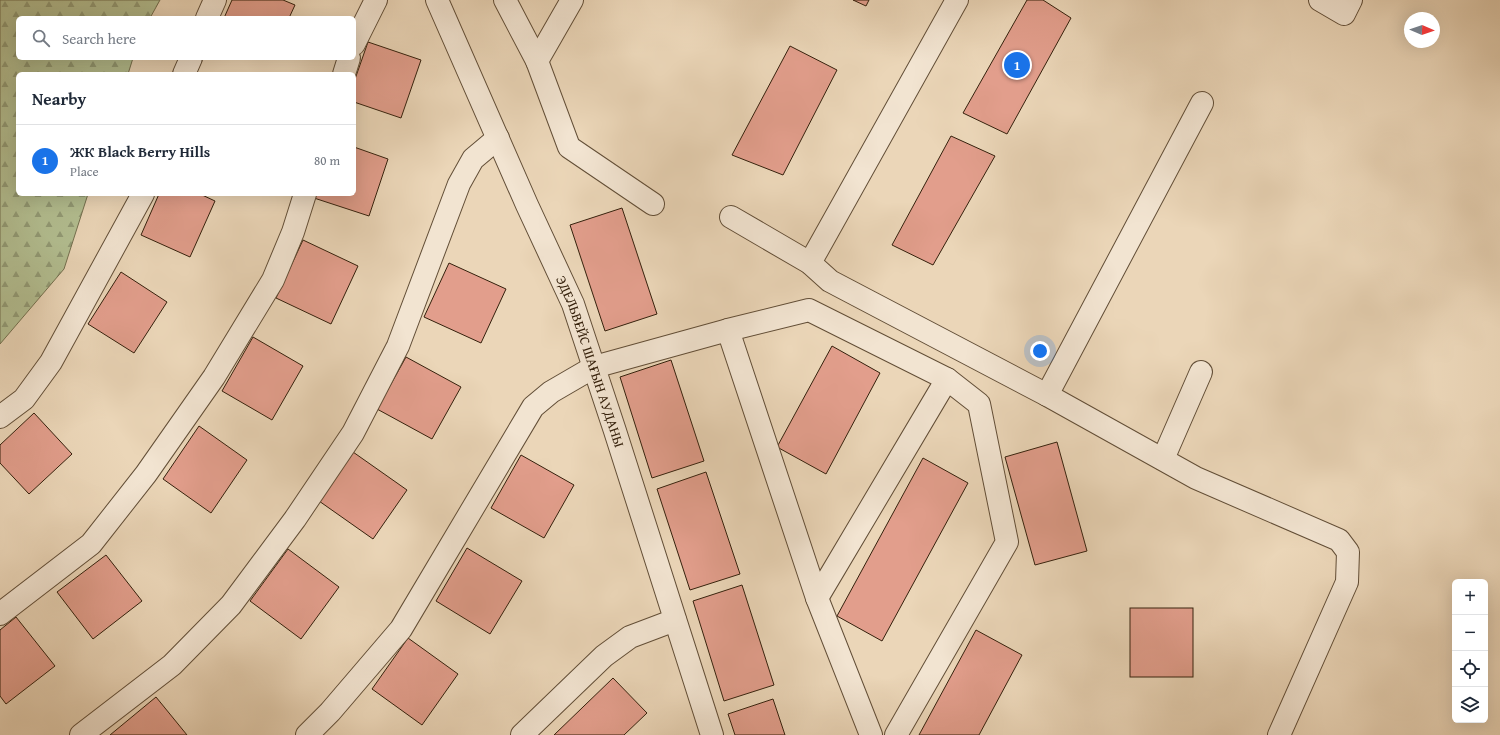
<!DOCTYPE html>
<html lang="en">
<head>
<meta charset="utf-8">
<style>
  body { margin:0; font-family:"Gentium Book Plus",serif; background:#f6f6f7; color:#1f2937 }
  .controls { position:absolute; right:12px; bottom:12px; display:grid; overflow:hidden; border-radius:6px; box-shadow:0 4px 16px #0002 }
  .controls button { width:36px; height:36px; display:grid; place-items:center; padding:0; border:0; border-bottom:1px solid #e0e1e3; background:#fff; color:#1f2937; font:20px sans-serif }
  .compass { position:absolute; left:1404px; top:12px; width:36px; height:36px; border-radius:50%; background:#fff; box-shadow:0 4px 16px #0002; rotate:92deg }
  .you { position:absolute; left:1040px; top:351px; width:14px; height:14px; margin:-10px; border:3px solid #fff; border-radius:50%; background:#1a73e8; box-shadow:0 0 0 6px #1a73e833 }
  .badge { display:grid; place-items:center; width:26px; height:26px; border-radius:50%; background:#1a73e8; color:#fff; font-size:13px; font-weight:700 }
  .pin { position:absolute; translate:-50% -50%; border:2px solid #fff; box-shadow:0 1px 4px #0006 }
  .list { margin:0; padding:0; list-style:none }
  h2 { display:flex; justify-content:space-between; align-items:center; height:52px; margin:0; padding:0 16px; font-size:17px }
  h2 small { font-size:13px; font-weight:400; color:#747a83 }
  .list li { display:grid; grid-template-columns:26px 1fr auto; gap:12px; align-items:center; box-sizing:border-box; height:72px; padding:0 16px; border-top:1px solid #e0e1e3 }
  .list b { display:block; font-size:15px; white-space:nowrap }
  .list p { margin:0; font-size:13px; white-space:nowrap; color:#747a83 }
  .list em { font-size:13px; font-style:normal; color:#747a83 }
  .icon { flex:none; width:22px; height:22px; fill:none; stroke:currentColor; stroke-width:2; stroke-linecap:round; stroke-linejoin:round }
  .map { position:relative; flex:none; width:1500px; height:735px; overflow:hidden }
  .search { position:absolute; background:#fff; box-shadow:0 4px 16px #0002; left:16px; top:16px; width:340px; height:44px; display:flex; align-items:center; gap:10px; box-sizing:border-box; padding:0 14px; border-radius:6px; color:#747a83; font-size:15px }
  .panel { position:absolute; background:#fff; box-shadow:0 4px 16px #0002; left:16px; top:72px; width:340px; height:124px; border-radius:6px }
  .map>svg:first-child { display:block }
  .forest { fill:url(#forest-firs); stroke:#74704f }
  .building { fill:#e29e8c; stroke:#34200c }
  .lines { fill:none; stroke-linecap:round; stroke-linejoin:round }
  .minor-casing { stroke:#624e37; stroke-width:24 }
  .minor { stroke:#f2e4d1; stroke-width:22 }
  .labels { text-anchor:middle; stroke-width:3; stroke-linejoin:round; paint-order:stroke }
  .street-label { font-size:14px; fill:#34200c; stroke:#f2e4d1 }
</style>
</head>
<body>
<div class="map">
<svg width="1500" height="735" viewBox="0 0 1500 735">
  <defs>
    <pattern id="forest-firs" width="22" height="20" patternUnits="userSpaceOnUse"><rect width="22" height="20" fill="#b3bf92"/><path d="M5 1l3.5 6h-7zM16 11l3.5 6h-7z" fill="#929b76"/></pattern>
  </defs>
  <rect width="100%" height="100%" fill="#ebd6b8"/>
  <filter id="stains"><feTurbulence type="fractalNoise" baseFrequency=".005" numOctaves="4"/><feColorMatrix values="0 0 0 0 .2 0 0 0 0 .09 0 0 0 0 .02 0 0 0 .5 -.17"/></filter>
  <radialGradient id="worn" r=".72"><stop offset=".6" stop-color="#630" stop-opacity="0"/><stop offset="1" stop-color="#630" stop-opacity=".3"/></radialGradient>
  <path class="forest" d="M0,0H160L150,18H18V58H133L128,74H18V194H88L64,269L0,344Z"/>
  <g class="building">
    <path d="M232,0H283L295,5L289,18H224Z"/>
    <path d="M853,0H869L866,6Z"/>
    <path d="M1027,0H1043L1071,18L1007,134L963,113Z"/>
    <path d="M368,42L421,60L401,118L354,102V82Z"/>
    <path d="M790,46L837,70L783,175L732,155Z"/>
    <path d="M951,136L995,156L933,265L892,245Z"/>
    <path d="M354,147L388,159L369,216L314,198L316,194H354Z"/>
    <path d="M159,194H200L215,201L190,257L141,235Z"/>
    <path d="M622,208L657,314L605,331L570,225Z"/>
    <path d="M303,240L358,266L331,324L276,298Z"/>
    <path d="M449,263L506,289L481,343L424,317Z"/>
    <path d="M121,272L167,302L134,353L88,324Z"/>
    <path d="M253,337L303,366L272,420L222,391Z"/>
    <path d="M832,346L880,373L826,474L777,447Z"/>
    <path d="M406,357L461,387L432,439L377,409Z"/>
    <path d="M671,360L704,461L652,478L620,377Z"/>
    <path d="M34,413L72,454L29,494L0,463V445Z"/>
    <path d="M199,426L247,460L211,513L163,479Z"/>
    <path d="M1057,442L1087,551L1035,565L1005,457Z"/>
    <path d="M353,452L407,490L373,539L319,501Z"/>
    <path d="M521,455L574,485L544,538L491,508Z"/>
    <path d="M923,458L968,483L882,641L837,616Z"/>
    <path d="M706,472L740,574L690,590L657,489Z"/>
    <path d="M467,548L522,581L490,634L436,601Z"/>
    <path d="M288,549L339,587L301,639L250,601Z"/>
    <path d="M106,555L142,601L93,639L57,592Z"/>
    <path d="M742,585L774,685L724,701L693,601Z"/>
    <rect x="1130" y="608" width="63" height="69"/>
    <path d="M16,617L55,666L6,704L0,696V630Z"/>
    <path d="M976,630L1022,655L979,735H919Z"/>
    <path d="M408,638L458,674L422,725L372,689Z"/>
    <path d="M613,678L647,713L624,735H554Z"/>
    <path d="M156,697L187,735H110Z"/>
    <path d="M773,699L785,735H735L728,714Z"/>
  </g>
  <g class="lines">
    <defs>
      <g id="minor">
        <path id="s1" d="M437,0L527,205L573,304L615,431L712,735"/>
        <path d="M505,0L537,61L569,147L653,204"/>
        <path d="M1320,0L1344,14L1351,0"/>
        <path d="M207,18L215,0"/>
        <path d="M354,44L376,0"/>
        <path d="M537,61L572,0"/>
        <path d="M184,74L191,58"/>
        <path d="M344,74L349,58"/>
        <path d="M731,217L810,263L830,281L1047,395L1196,478L1339,540L1348,552L1347,582L1279,735"/>
        <path d="M810,263L957,0"/>
        <path d="M728,330L817,598L871,735"/>
        <path d="M1047,395L1202,103"/>
        <path d="M0,417L24,399L51,362L143,194"/>
        <path d="M1163,459L1201,372"/>
        <path d="M817,598L947,379"/>
        <path d="M0,614L91,544L146,474L214,377L273,280L293,232L305,194"/>
        <path d="M81,735L172,665L231,605L295,519L353,433L398,346L459,184L473,159L498,138"/>
        <path d="M307,735L330,712L401,629L533,407L551,392L594,367L728,330L809,310L947,379L979,404L1007,542L896,735"/>
        <path d="M522,735L604,656L630,637L675,620"/>
      </g>
    </defs>
    <use href="#minor" class="minor-casing"/>
    <use href="#minor" class="minor"/>
  </g>
  <g class="labels">
    <g class="street-label">
      <text dy="5" stroke="none"><textPath href="#s1" startOffset="393">ЭДЕЛЬВЕЙС ШАҒЫН АУДАНЫ</textPath></text>
    </g>
  </g>
  <rect width="100%" height="100%" filter="url(#stains)"/>
  <rect width="100%" height="100%" fill="url(#worn)"/>
</svg>
<div class="controls">
<button>+</button>
<button>−</button>
<button><svg class="icon" aria-label="locate" viewBox="0 0 24 24"><circle cx="12" cy="12" r="6"/><path d="M12 2v4M12 18v4M2 12h4M18 12h4"/></svg></button>
<button><svg class="icon" aria-label="layers" viewBox="0 0 24 24"><path d="M12 4l9 5-9 5-9-5zM3 14l9 5 9-5"/></svg></button>
</div>
<svg class="compass" viewBox="-18 -18 36 36"><path d="M0-13l5 13h-10z" fill="#e53935"/><path d="M0 13l5-13h-10z" fill="#747a83"/></svg>
<div class="you"></div>
<div class="pin badge" style="left:1017px;top:65px">1</div>
<div class="search"><svg class="icon" aria-label="search" viewBox="0 0 24 24"><circle cx="10" cy="10" r="6"/><path d="M15 15l6 6"/></svg>Search here</div>
<section class="panel">
<h2>Nearby<small></small></h2>
<ul class="list">
<li><span class="badge">1</span><div><b>ЖК Black Berry Hills</b><p>Place</p></div><em>80 m</em></li>
</ul>
</section>
</div>
</body>
</html>
